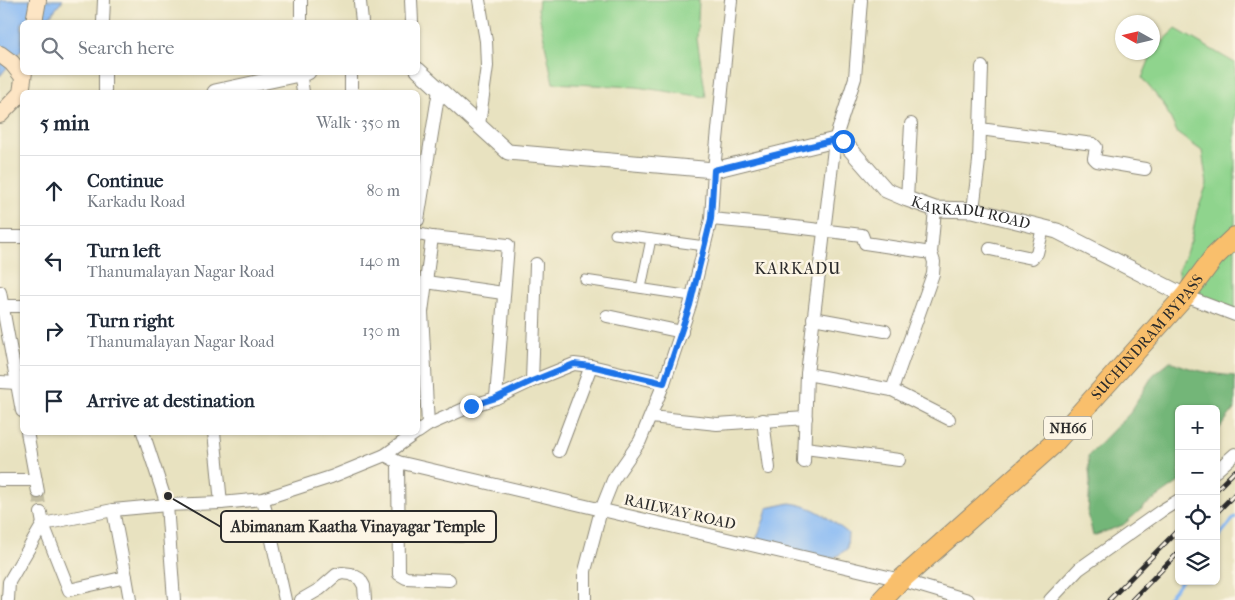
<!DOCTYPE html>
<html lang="en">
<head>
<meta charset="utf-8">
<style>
  body { margin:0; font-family:"IM FELL French Canon",serif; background:#f6f6f7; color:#1f2937 }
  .controls { position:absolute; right:15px; bottom:15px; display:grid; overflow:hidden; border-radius:8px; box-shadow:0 1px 4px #0004 }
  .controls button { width:45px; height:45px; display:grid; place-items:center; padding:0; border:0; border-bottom:1px solid #e0e1e3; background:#fff; color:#1f2937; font:25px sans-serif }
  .compass { position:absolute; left:1115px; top:15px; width:45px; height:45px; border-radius:50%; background:#fff; box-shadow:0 1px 4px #0004; rotate:278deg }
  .stop { position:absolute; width:15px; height:15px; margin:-11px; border:4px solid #1a73e8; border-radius:50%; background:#fff }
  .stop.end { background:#1a73e8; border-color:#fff; box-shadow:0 1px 5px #0008 }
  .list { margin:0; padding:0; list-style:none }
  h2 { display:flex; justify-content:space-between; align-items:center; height:65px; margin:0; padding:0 20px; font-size:21px }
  h2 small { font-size:16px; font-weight:400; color:#747a83 }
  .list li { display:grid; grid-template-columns:32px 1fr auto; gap:15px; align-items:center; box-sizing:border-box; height:70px; padding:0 20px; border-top:1px solid #e0e1e3 }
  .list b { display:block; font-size:19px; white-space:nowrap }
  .list p { margin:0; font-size:16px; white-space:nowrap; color:#747a83 }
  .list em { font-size:16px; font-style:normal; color:#747a83 }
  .icon { flex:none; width:28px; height:28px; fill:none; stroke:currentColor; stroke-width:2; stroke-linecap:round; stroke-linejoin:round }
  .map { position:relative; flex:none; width:1235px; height:600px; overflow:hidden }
  .search { position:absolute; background:#fff; box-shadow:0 1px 4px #0004; left:20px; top:20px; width:400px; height:55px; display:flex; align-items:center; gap:12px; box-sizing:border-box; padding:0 18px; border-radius:8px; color:#747a83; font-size:19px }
  .panel { position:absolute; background:#fff; box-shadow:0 1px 4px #0004; left:20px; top:90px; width:400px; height:345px; border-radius:8px }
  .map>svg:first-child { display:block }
  .green { fill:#8fd48d; stroke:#5d805c }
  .forest { fill:#73b678; stroke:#4f7052 }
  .water { fill:#87b9f4; stroke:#597290 }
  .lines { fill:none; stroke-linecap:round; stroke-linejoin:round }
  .stream { stroke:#87b9f4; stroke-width:3 }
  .minor-tunnel { stroke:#c2bda2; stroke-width:12; stroke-dasharray:12 6; stroke-linecap:butt }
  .pedestrian-casing { stroke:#8a8676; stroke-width:11 }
  .minor-casing { stroke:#8a8676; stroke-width:14 }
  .tertiary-casing { stroke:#8a8676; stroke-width:17 }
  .secondary-casing { stroke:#8a8676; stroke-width:18 }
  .trunk-casing { stroke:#8a8676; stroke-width:22 }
  .pedestrian { stroke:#fff; stroke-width:9 }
  .minor { stroke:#fff; stroke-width:12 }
  .tertiary { stroke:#fff; stroke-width:15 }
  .secondary { stroke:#fde5c4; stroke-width:16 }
  .trunk { stroke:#f9bf6c; stroke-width:20 }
  .rail-casing { stroke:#2b2b2b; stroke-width:5 }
  .rail { stroke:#fcf5e5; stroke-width:3; stroke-dasharray:9; stroke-linecap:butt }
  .route { stroke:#1a73e8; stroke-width:6 }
  .labels { text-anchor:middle; stroke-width:5; stroke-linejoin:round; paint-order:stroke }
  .shield { fill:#fcf5e5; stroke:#6a6863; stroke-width:1 }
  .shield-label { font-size:14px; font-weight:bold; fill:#2b2b2b }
  .street-label { font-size:15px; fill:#2b2b2b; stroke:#fcf5e5 }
  .neighbourhood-label { font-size:16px; letter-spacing:1px; fill:#2b2b2b; stroke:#fcf5e5 }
  .leader { fill:none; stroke:#2b2b2b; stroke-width:2 }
  .callout-dot { fill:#2b2b2b; stroke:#fcf5e5; stroke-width:2 }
  .callout { fill:#fcf5e5; stroke:#2b2b2b; stroke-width:2 }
  .callout-label { font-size:16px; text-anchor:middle; font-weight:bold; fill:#2b2b2b }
</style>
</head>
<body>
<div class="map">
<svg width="1235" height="600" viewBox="0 0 1235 600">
  <rect width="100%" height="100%" fill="#fcf5e5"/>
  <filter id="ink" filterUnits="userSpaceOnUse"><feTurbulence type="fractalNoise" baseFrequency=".02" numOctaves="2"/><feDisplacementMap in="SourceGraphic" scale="10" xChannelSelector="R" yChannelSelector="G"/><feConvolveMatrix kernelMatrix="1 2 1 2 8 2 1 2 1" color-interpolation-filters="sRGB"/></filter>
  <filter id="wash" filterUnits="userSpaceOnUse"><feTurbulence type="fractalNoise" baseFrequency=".0096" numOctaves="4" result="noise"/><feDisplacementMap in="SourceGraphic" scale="20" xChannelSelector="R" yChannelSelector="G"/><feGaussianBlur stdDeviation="1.12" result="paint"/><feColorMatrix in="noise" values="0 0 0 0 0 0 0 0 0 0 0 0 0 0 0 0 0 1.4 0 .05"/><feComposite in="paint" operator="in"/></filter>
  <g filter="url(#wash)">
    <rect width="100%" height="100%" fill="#e8e2c0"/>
    <g class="green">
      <path d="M539,0H699L697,39L706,97L636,87L553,83L538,9Z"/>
      <path d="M1176,29L1235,63V309L1183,294L1178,271L1191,241L1197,211L1207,184L1202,151L1178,134L1164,105L1142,78L1153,51Z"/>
    </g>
    <path class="forest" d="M1170,361C1191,370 1212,374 1235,376V408L1216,433V409H1179V482L1146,505L1123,525L1093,536L1088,513L1090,482L1088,456L1130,413L1153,375Z"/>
    <g class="water">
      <path d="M0,0H63L45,22H22V49L0,76Z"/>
      <path d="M790,503C815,506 828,518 848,533L847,549L834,558H810L756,540L765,517L767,508Z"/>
    </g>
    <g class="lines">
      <g class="stream">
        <path d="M1216,540L1235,517"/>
        <path d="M1166,600L1182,581"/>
      </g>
    </g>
  </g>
  <g filter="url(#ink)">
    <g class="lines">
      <path class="minor-tunnel" d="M38,492L41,513"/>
      <defs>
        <g id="pedestrian">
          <path d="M615,234L705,246"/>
          <path d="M585,280L692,296"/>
          <path d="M641,288L651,239"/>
        </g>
        <g id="minor">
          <path d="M411,0L412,22"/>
          <path d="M360,2L362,22"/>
          <path d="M103,22L104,0"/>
          <path d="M301,22V0"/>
          <path d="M105,72V92"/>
          <path d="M300,72L303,92"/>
          <path d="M351,92V72"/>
          <path d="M479,125L487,66L486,41L479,0"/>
          <path d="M980,129L1093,144L1096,147L1094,158L1097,161L1145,169"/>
          <path d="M907,199L911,124"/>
          <path d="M973,210L979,161L982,67"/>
          <path d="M711,219L786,226L862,235L865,243L931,253"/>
          <path d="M418,220L439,90"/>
          <path d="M418,234L432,237L508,245L496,398"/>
          <path d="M0,237H22"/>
          <path d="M990,249L1032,258L1037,253L1043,228"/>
          <path d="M426,282L503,293"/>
          <path d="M0,292L22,411"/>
          <path d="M1185,296L1235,315"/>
          <path d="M3,306H22"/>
          <path d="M607,316L682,332"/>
          <path d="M813,318L885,331"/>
          <path d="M807,374L892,390L949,419"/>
          <path d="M532,381L536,264"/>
          <path d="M0,382L17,383"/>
          <path d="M892,390L933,274L934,262L931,253L935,209"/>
          <path d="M651,417L717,424L806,418"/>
          <path d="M763,420L769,468"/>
          <path d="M428,425L422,312L432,237"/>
          <path d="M27,432L38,492"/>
          <path d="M143,432L167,505L174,600"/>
          <path d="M214,432L221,503"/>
          <path d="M418,432L428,425L471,406L496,398L532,381L574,364L591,366L664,383L690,305L711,219L714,170L731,0"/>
          <path d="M805,448L899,460"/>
          <path d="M559,451L591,366"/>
          <path d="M385,455L398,462L901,580L968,600"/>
          <path d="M398,462L399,574L406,578L449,580"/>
          <path d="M804,462L807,374L835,140L855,78L861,0"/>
          <path d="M1216,471L1235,454"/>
          <path d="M0,480H36"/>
          <path d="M263,499L285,600"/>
          <path d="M113,510L126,577"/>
          <path d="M41,513L43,524L69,590L126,577L130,600"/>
          <path d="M398,532L461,536"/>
          <path d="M8,600L9,582L43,524L113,510L167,505L221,503L263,499L331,477L385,455L417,432"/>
          <path d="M301,600L320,589L336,575L342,573L351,574L360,579L364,586L365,600"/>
          <path d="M585,600V571L601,510L613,480L640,441L664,383"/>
          <path d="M1050,600L1079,569L1161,511L1179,500"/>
        </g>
        <g id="tertiary">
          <path id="s1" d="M418,70L508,152L714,170L835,140L843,141L886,190L907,199L935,209L973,210L1057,231L1185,296"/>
          <path d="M215,92L308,72"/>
        </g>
        <g id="secondary">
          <path d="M34,22L38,0"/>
          <path d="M0,54L12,63L23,77"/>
          <path d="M0,115L21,93L24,72"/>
        </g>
        <g id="trunk">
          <path id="s2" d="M882,600L901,580L1052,445L1185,296L1214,257L1235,237"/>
        </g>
      </defs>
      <use href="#pedestrian" class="pedestrian-casing"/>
      <use href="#minor" class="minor-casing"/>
      <use href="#tertiary" class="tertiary-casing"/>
      <use href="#secondary" class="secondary-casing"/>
      <use href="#trunk" class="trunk-casing"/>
      <use href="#pedestrian" class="pedestrian"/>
      <use href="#minor" class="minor"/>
      <use href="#tertiary" class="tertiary"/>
      <use href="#secondary" class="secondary"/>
      <use href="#trunk" class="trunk"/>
      <defs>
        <g id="rail">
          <path d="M1216,490L1235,471"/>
          <path d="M1216,513L1235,494"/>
          <path d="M1109,600L1179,529"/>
          <path d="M1132,600L1179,552"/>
        </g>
      </defs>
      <use href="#rail" class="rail-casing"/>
      <use href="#rail" class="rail"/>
    </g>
  </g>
  <g class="lines" filter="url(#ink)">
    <path class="route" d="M471,406L496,398L532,381L574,364L591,366L664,383L690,305L711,219L714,170L835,140L843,141"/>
  </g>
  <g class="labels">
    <rect class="shield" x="1044" y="416.5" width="48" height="23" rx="4"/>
    <g class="shield-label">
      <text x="1068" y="433">NH66</text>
    </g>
    <g class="street-label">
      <text dy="5" stroke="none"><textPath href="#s1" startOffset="615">KARKADU ROAD</textPath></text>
      <text dy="5" stroke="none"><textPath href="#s2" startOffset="374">SUCHINDRAM BYPASS</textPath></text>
      <text transform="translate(680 512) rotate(13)" y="5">RAILWAY ROAD</text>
    </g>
    <g class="neighbourhood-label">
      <text x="798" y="274">KARKADU</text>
    </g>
  </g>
  <path class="leader" d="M168 496L221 527"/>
  <circle class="callout-dot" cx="168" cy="496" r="5"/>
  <rect class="callout" x="221" y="511" width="275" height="31" rx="5"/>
  <g class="callout-label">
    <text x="358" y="532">Abimanam Kaatha Vinayagar Temple</text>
  </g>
</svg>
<div class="controls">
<button>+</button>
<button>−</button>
<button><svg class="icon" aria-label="locate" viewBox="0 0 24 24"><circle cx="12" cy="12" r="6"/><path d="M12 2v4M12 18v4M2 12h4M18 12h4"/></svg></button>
<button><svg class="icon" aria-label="layers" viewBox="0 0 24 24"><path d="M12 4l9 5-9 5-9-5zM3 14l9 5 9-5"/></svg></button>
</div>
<svg class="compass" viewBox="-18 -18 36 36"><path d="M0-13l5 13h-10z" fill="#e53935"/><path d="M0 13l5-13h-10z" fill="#747a83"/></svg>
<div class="stop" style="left:843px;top:141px"></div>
<div class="stop end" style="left:471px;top:406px"></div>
<div class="search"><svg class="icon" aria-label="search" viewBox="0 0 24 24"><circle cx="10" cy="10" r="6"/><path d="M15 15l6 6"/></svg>Search here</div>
<section class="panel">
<h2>5 min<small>Walk · 350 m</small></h2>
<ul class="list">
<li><svg class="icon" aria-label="ahead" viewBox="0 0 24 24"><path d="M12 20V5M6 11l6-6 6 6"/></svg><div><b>Continue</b><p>Karkadu Road</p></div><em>80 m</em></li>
<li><svg class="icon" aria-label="left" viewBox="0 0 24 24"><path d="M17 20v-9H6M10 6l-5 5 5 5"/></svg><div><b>Turn left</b><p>Thanumalayan Nagar Road</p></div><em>140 m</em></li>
<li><svg class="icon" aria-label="right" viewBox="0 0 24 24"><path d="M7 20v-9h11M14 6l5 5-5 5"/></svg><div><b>Turn right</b><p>Thanumalayan Nagar Road</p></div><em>130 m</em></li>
<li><svg class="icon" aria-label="arrive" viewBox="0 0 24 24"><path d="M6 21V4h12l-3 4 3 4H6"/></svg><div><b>Arrive at destination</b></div></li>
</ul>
</section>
</div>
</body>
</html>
